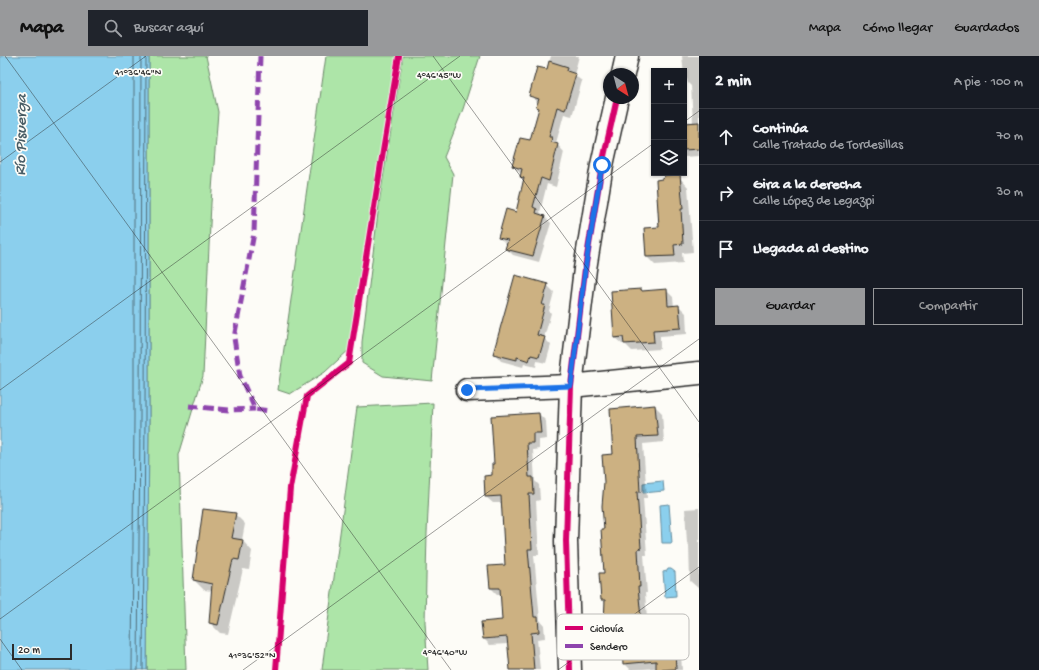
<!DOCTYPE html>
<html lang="es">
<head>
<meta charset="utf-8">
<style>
  body { margin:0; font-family:"Gochi Hand",sans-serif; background:#20242c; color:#f1f3f6 }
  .controls { position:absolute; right:12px; top:12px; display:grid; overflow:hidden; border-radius:0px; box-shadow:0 1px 3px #0004 }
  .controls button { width:36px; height:36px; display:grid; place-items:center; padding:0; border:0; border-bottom:1px solid #363941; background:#171b24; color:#f1f3f6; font:20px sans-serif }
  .compass { position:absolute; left:603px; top:12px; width:36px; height:36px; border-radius:50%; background:#171b24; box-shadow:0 1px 3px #0004; rotate:144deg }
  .scale { position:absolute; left:12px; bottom:10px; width:60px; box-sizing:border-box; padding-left:4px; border:2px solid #2b2b2b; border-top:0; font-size:11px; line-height:14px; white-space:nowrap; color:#2b2b2b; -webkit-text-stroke:3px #fdfcf7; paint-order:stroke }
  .stop { position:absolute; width:12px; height:12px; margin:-9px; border:3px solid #1a73e8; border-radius:50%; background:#fff }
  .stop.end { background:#1a73e8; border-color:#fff; box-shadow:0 1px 4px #0008 }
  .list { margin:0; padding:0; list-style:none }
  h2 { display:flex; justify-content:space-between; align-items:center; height:52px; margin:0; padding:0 16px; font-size:17px }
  h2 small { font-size:13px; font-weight:400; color:#9ea1a6 }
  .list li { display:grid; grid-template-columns:26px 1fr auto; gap:12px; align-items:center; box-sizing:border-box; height:56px; padding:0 16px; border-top:1px solid #363941 }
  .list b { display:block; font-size:15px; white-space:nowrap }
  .list p { margin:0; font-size:13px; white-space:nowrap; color:#9ea1a6 }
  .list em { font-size:13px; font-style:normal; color:#9ea1a6 }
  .actions { display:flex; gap:8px; padding:12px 16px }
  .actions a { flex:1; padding:9px 0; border:1px solid #98999b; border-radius:0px; text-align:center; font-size:14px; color:#98999b }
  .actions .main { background:#98999b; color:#111 }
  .icon { flex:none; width:22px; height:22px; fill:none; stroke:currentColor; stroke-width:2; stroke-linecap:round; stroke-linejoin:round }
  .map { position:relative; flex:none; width:699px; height:614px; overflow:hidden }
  header { display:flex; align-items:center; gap:24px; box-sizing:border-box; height:56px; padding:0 20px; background:#98999b; color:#111 }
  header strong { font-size:19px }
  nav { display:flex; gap:22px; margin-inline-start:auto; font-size:14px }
  .search { width:280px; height:36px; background:#20242c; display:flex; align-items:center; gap:10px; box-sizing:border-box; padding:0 14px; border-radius:0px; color:#9ea1a6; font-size:15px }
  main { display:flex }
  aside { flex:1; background:#171b24 }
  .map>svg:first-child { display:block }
  .green { fill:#ade5a8; stroke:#6c886a }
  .water { fill:#8bcfed; stroke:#658d9f }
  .shadow { fill:#0003 }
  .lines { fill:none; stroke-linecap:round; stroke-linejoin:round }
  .shore { stroke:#516d79; stroke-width:1 }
  .building { fill:#ccb182; stroke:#2b2b2b }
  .minor-casing { stroke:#2b2b2b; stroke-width:25 }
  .minor { stroke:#fdfcf7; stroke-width:22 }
  .quiet { stroke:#8e44ad; stroke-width:5; stroke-dasharray:10 5; stroke-linecap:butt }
  .cycleway-casing { stroke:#fdfcf7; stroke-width:8 }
  .cycleway { stroke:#d6006c; stroke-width:6 }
  .route { stroke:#1a73e8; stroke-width:5 }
  .ticks { fill:none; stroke:#2b2b2b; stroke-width:1; stroke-opacity:0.45 }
  .labels { text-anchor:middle; stroke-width:3.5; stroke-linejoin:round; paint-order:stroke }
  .water-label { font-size:16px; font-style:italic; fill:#485c65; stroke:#fdfcf7 }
  .key { fill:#fdfcf7; stroke:#bebdba; stroke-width:1 }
  .key-label { font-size:11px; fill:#2b2b2b }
  .ticks-label { font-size:10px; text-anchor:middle; fill:#2b2b2b; stroke:#fdfcf7; stroke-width:3.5; stroke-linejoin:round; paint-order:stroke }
</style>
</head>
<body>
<header>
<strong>Mapa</strong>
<div class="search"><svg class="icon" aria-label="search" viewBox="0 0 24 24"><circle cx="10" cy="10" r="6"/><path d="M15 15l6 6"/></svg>Buscar aquí</div>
<nav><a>Mapa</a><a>Cómo llegar</a><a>Guardados</a></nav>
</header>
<main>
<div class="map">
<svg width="699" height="614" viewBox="0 0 699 614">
  <rect width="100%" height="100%" fill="#fdfcf7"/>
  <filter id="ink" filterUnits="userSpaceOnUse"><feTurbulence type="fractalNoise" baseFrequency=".025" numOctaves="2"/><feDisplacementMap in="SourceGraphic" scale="8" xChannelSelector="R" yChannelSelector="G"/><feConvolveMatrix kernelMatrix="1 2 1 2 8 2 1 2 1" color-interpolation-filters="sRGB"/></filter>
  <g filter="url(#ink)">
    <g class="green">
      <path d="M149,0H206L218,56L211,147L203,320L179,399L186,614H147L149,362Z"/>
      <path d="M326,0H400L352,291L325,316L290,338L278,334Z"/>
      <path d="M403,0H480L463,53L444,101L453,118L432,325L383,320L362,307V286L380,141Z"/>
      <path d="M433,347L427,477L425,566L428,614H322L326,581L357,351Z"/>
    </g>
    <g class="water">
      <path d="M0,0H149V362L147,614H0Z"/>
      <path d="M663,425L664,435L643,437V427Z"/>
      <path d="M669,448L672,487H662L660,449Z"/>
      <path d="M668,513H671L675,516L676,540L665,541L663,516L667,515Z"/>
    </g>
    <g class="shadow">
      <path d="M551,0H579L574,19L582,25L572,60L564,58L556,87L564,96L556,131L547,128L540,156L551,167L539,206L513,199L506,192L507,189L499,181L516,157L524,124L521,121L522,117H520L513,110L531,85L540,53L539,47L537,46L530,39L547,15Z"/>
      <path d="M682,0H699V100L684,101V68H693L691,30L688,27L687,23L684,20Z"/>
      <path d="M680,122L688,131L693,196L682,197L683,207L655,209L647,201L645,173L660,172Z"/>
      <path d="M547,229L554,236L549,255L551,257L544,282L551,289L546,307L537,305L536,311L524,308L523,311L501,305L495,298Z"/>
      <path d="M666,234L673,241L674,251L679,250L686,257L687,278L660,280V293L632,295L625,288H622L615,282L642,236Z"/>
      <path d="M655,350L662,357L664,386L643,388L647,442H643L647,499H644L647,537H645L647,563L672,561L679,568L682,614H658L657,612L631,614L624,607L623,581L615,573H612L605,567L606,548L602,544L605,518V474L614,399Z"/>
      <path d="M539,358L546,365L547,383L539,384V393L533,394L535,425L539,429L540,444L536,445L539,499H534L540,564L544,569L545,582L537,583L540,614H511L508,588L490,589L484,583L503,565L501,538L498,539L491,532L489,511L506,510L502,447H493L486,441L493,420L495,409Z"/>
      <path d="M698,396H699V410Z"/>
      <path d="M699,452V543L698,532L690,525L689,489L687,487L685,453Z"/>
      <path d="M235,458L245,468L242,484L252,495L249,514L243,513L228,578L220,577L210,567L212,535L204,534L194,524Z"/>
    </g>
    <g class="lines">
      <g class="shore">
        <path d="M132,614L134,362V0"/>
        <path d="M138,614L140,362L141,0"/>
        <path d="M143,614L145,362L146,0"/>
      </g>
    </g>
    <g class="building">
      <path d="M549,5L568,11L567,15L576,18L565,54L557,51L549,81H552L551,86L558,88L549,125L541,122L533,151L537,153L536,157L545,160L533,200L505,193L508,184L498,182L506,153L516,156L524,122L520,121L522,113L512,110L520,82L530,84L539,52L536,51L539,43L529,40L537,11L547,13Z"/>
      <path d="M699,66V93L684,94V67Z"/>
      <path d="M680,118L683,153H681L683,188L674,189L675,200L646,201L644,172L659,171L656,124L662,123L666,119Z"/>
      <path d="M515,219L548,228L542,249H545L537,279L545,281L539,301L531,299L529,305L517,301V304L493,298Z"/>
      <path d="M641,233L642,235L667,233L668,250L679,249L681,272L653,274L654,286L624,288L623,281L614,282L611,235Z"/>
      <path d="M655,349L658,380L637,381L640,436H637L641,492L638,493L640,531H638L641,562L673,560L676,613L656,614V605L623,608L621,574H615L614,566L604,567L605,544H601L599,517H604L601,473H604L602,450L604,426L602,399L613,398L610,353Z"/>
      <path d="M539,357L541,377H533V387H527L529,421H533L534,438H529L532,493H528L534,561H538L539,576L531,577L534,614H510L507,581L483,583L481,566L502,564L500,532H490L488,510L505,509L501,440L485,441L484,420L492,419V408H494L491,360Z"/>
      <path d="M203,453L236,457L231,482L243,484L239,504L233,503L218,569L209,567L212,528L193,524Z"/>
    </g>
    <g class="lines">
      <defs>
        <g id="minor">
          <path d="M623,18L627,0"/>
          <path d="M467,334L571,330L699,317"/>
          <path d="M570,614L566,485L571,330L585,213L602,109L617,42"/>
        </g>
      </defs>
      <use href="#minor" class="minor-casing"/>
      <use href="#minor" class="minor"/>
      <g class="quiet">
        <path d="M260,0L254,177L234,282L240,320L255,353L270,355"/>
        <path d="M189,350L229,354L255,353"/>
      </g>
      <defs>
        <g id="cycleway">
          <path d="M276,614L290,432L307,340L349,307L383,95L399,0"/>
          <path d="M570,614L566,485L571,330L585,213L602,109L617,42"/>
        </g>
      </defs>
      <use href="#cycleway" class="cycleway-casing"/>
      <use href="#cycleway" class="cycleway"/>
    </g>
  </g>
  <g class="lines" filter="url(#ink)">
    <path class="route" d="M467,334L571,330L585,214L602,109"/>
  </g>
  <path class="ticks" d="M5,0L451,614M433,0L699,366M684,66L699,55M0,106L146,0M0,334L460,0M0,563L654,87M0,583L22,614M243,614L699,283M558,614L699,511"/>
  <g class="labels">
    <g class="water-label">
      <text transform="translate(19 79) rotate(-89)" y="6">Río Pisuerga</text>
    </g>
  </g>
  <rect x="557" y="558" width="132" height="46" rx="6" class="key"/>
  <rect x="565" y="570" width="18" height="4" fill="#d6006c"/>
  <rect x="565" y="588" width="18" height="4" fill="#8e44ad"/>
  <g class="key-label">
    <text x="590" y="576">Ciclovía</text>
    <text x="590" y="594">Sendero</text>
  </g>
  <g class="ticks-label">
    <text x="138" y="19">41°36'46"N</text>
    <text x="439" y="22">4°46'45"W</text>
    <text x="445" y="599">4°46'40"W</text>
    <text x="252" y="602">41°36'52"N</text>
  </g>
</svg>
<div class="controls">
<button>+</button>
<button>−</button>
<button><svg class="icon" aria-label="layers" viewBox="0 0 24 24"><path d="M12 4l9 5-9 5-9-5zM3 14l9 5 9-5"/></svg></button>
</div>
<svg class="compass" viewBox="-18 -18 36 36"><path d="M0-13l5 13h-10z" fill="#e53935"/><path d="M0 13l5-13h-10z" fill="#9ea1a6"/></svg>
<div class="scale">20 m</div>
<div class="stop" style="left:602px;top:109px"></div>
<div class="stop end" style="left:467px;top:334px"></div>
</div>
<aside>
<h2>2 min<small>A pie · 100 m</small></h2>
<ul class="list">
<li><svg class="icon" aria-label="ahead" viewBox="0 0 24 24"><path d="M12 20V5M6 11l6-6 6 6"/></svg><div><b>Continúa</b><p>Calle Tratado de Tordesillas</p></div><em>70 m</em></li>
<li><svg class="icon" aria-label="right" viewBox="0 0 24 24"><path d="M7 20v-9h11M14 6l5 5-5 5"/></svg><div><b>Gira a la derecha</b><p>Calle López de Legazpi</p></div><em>30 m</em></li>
<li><svg class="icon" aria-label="arrive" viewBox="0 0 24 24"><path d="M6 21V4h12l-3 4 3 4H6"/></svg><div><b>Llegada al destino</b></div></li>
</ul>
<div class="actions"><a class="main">Guardar</a><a>Compartir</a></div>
</aside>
</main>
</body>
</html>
